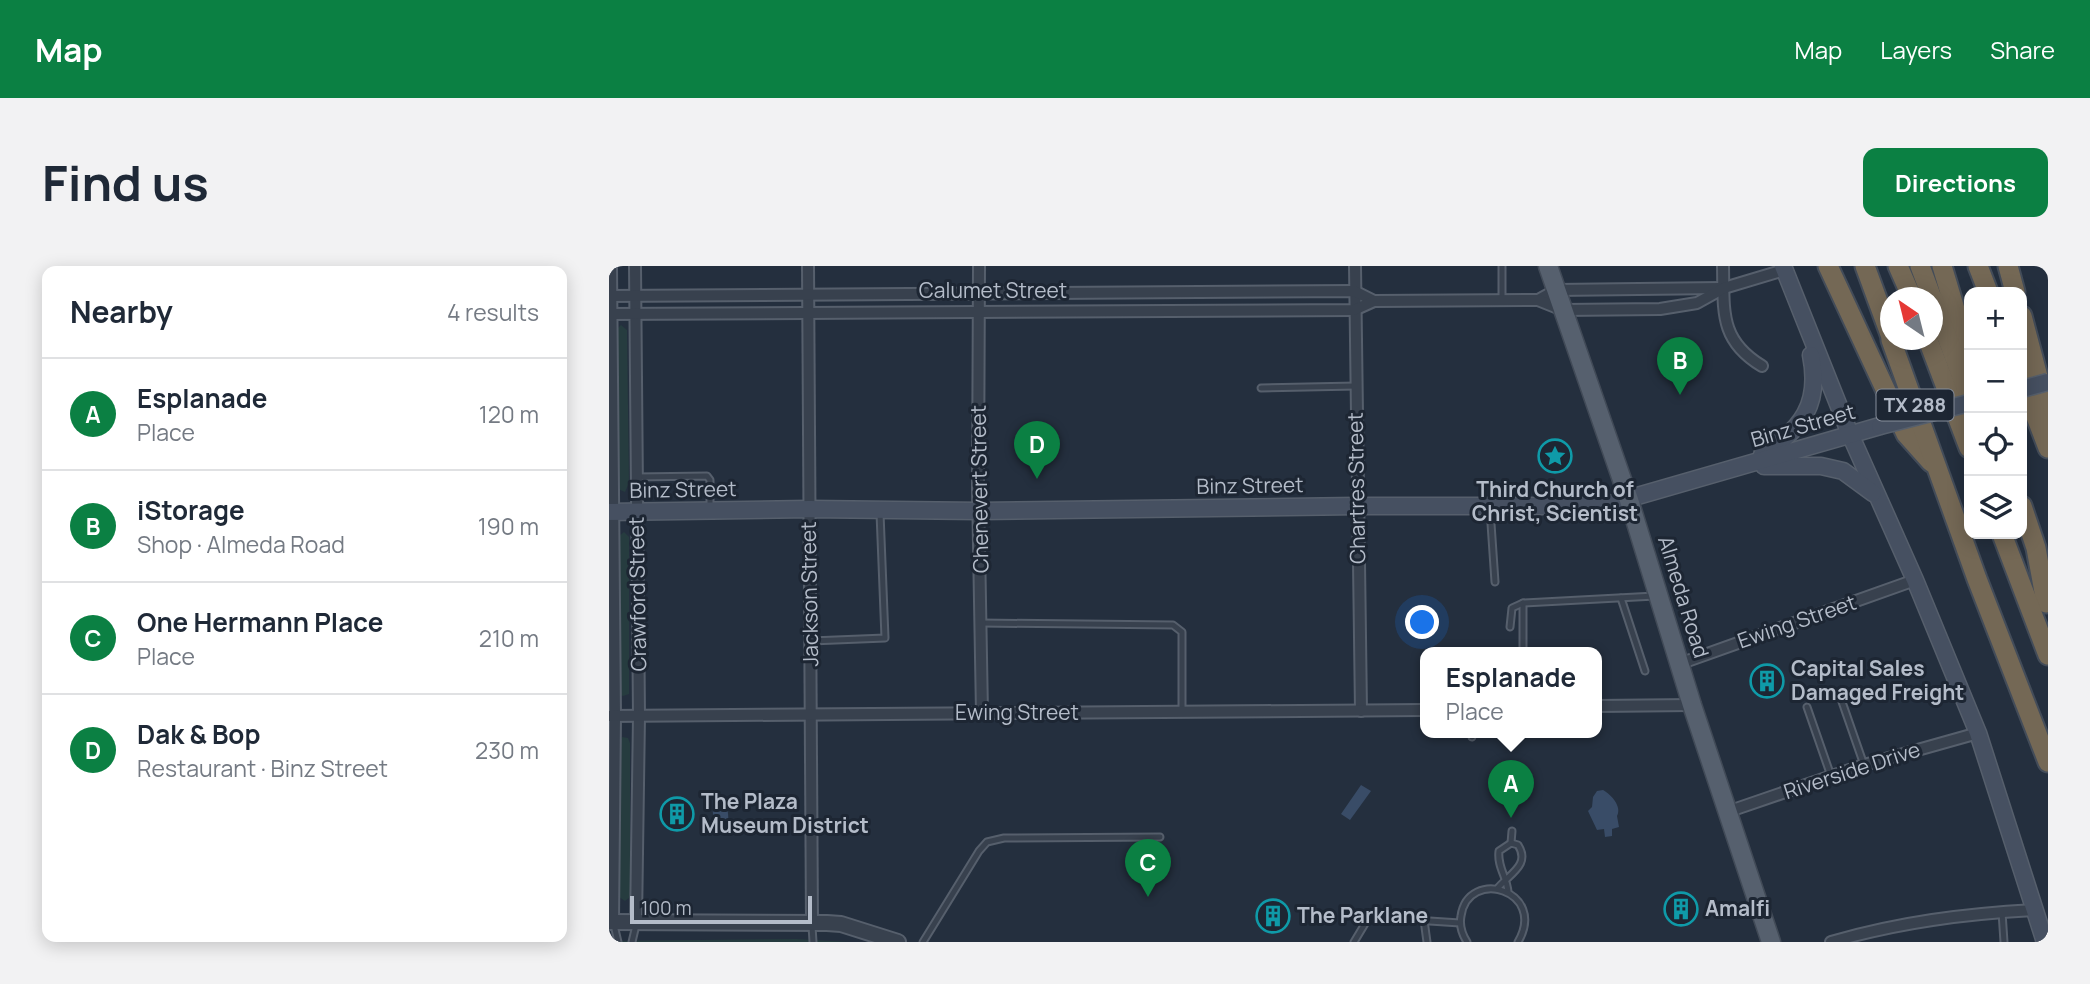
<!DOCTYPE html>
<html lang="en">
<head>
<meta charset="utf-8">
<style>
  body { margin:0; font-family:Manrope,sans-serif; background:#f2f2f3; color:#1f2937 }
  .controls { position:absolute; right:21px; top:21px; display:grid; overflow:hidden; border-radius:14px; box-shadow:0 4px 18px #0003 }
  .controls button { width:63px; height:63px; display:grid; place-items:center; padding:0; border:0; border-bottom:2px solid #e0e1e3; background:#fff; color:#1f2937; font:35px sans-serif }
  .compass { position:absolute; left:1271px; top:21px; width:63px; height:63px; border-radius:50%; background:#fff; box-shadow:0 4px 18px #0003; rotate:325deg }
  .scale { position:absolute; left:21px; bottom:18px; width:182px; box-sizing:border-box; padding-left:7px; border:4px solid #b4bcc9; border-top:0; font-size:19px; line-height:24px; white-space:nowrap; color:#b4bcc9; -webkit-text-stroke:5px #1d2633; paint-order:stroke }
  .you { position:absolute; left:814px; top:357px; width:24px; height:24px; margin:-18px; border:5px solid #fff; border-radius:50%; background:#1a73e8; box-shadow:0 0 0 10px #1a73e833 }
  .badge { display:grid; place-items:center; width:46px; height:46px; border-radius:50%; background:#0b8043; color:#fff; font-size:23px; font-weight:700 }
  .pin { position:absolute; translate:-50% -58px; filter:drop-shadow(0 2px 4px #0008) }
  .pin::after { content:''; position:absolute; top:37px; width:24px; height:21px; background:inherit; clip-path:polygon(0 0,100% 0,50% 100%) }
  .popup { position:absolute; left:811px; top:381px; width:182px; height:91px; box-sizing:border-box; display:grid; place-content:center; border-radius:14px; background:#fff; filter:drop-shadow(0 2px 5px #0005); font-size:23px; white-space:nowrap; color:#747a83 }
  .popup b { font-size:26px; color:#1f2937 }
  .popup::after { content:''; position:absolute; left:50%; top:100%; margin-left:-14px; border:14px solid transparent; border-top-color:#fff }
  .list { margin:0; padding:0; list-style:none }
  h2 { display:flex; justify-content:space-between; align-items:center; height:91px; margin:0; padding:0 28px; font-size:30px }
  h2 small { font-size:23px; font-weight:400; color:#747a83 }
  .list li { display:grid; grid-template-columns:46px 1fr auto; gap:21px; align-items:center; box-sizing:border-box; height:112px; padding:0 28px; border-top:2px solid #e0e1e3 }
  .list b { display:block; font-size:26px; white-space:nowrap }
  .list p { margin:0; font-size:23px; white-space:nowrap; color:#747a83 }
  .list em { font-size:23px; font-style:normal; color:#747a83 }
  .icon { flex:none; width:38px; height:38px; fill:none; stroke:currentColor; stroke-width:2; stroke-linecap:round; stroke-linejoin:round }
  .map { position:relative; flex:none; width:1439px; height:676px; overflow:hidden; border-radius:14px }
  header { display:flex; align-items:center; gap:42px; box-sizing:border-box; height:98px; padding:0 35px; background:#0b8043; color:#fff }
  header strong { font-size:33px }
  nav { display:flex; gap:38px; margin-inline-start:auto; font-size:24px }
  .intro { display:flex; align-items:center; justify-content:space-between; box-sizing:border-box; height:168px; padding:0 42px }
  h1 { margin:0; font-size:49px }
  .button { padding:18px 32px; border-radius:14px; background:#0b8043; color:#fff; font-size:24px; font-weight:700 }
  main { display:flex; gap:42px; padding:0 42px }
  aside { flex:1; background:#fff; border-radius:14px; box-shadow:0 4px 18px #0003 }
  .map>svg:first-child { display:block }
  .green { fill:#263c3f }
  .water { fill:#394c67 }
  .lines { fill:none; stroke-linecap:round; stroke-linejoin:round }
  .service-casing { stroke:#565f6c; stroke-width:9 }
  .minor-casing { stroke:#565f6c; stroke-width:14 }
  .tertiary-casing { stroke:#565f6c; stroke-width:18 }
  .secondary-casing { stroke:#565f6c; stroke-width:19 }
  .primary-casing { stroke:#414a57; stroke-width:21 }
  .motorway-casing { stroke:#434c59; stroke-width:23 }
  .service { stroke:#38414e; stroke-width:5 }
  .minor { stroke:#38414e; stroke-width:10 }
  .tertiary { stroke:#38414e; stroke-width:14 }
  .secondary { stroke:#465061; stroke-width:16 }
  .primary { stroke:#56606e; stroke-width:18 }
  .motorway { stroke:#746855; stroke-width:19 }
  .secondary-bridge-casing { stroke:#565f6c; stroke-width:19; stroke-linecap:butt }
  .secondary-bridge { stroke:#465061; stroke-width:16 }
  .labels { text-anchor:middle; stroke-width:6; stroke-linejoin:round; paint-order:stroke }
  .shield { fill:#1d2633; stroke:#878f9c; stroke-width:2 }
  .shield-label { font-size:19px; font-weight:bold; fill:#b4bcc9 }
  .street-label { font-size:21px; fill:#b4bcc9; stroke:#1d2633 }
  .poi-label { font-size:21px; font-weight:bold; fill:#b4bcc9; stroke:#1d2633; text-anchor:start }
</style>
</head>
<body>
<header>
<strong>Map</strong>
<nav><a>Map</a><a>Layers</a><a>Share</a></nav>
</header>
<div class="intro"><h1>Find us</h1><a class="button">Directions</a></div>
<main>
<aside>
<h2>Nearby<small>4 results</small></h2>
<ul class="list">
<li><span class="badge">A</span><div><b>Esplanade</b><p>Place</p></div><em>120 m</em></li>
<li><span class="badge">B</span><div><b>iStorage</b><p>Shop · Almeda Road</p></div><em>190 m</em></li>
<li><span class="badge">C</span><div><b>One Hermann Place</b><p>Place</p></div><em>210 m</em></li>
<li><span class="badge">D</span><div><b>Dak &amp; Bop</b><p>Restaurant · Binz Street</p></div><em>230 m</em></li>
</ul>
</aside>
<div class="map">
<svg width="1439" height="676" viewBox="0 0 1439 676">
  <rect width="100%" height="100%" fill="#242f3e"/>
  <g class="green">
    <path d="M12,59L18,64L20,217L16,226L9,223L7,64Z"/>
    <path d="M15,266L20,271V428L14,430L11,429L9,271Z"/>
    <path d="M13,471L19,472L21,477V628L20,632L16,635L10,631V477Z"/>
    <path d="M187,673L240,676H0V675Z"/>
  </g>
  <g class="water">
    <path d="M752,519L762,525L741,554L732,548Z"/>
    <path d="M994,524C1003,529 1013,541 1008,550L1010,561L1003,563V570L996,571L995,563L988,564L979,545L983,541L984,531L988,525Z"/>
    <path d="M110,529L118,533L120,562L105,563L103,534Z"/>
  </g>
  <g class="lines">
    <defs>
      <g id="service">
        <path d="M893,34V0"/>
        <path d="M652,122L747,120"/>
        <path d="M27,211L98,210L101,214V244"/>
        <path d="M881,243L886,316"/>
        <path d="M1012,332L1036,405"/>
        <path d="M914,337V386"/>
        <path d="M372,357L564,359L573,366V446"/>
        <path d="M901,361L903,342L914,337L1046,330"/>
        <path d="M202,375L276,372L271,247"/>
        <path d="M1231,430L1255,499"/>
        <path d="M1198,441L1222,510"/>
        <path d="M862,466L863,471"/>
        <path d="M902,577L903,565"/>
        <path d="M888,623C900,608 922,599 909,579L902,577L890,585C888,601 898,611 899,626"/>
        <path d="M1393,646L1395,676"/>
        <path d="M815,654L818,676"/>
        <path d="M5,659L9,676"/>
        <path d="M203,660L204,676"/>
        <path d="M23,676L27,659"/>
        <path d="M314,676L370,585L378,576L395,572L551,571"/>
        <path d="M745,676L760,651L851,657"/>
        <path d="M858,676C853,668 850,660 852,650C859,601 939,624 909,676"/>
      </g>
      <g id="minor">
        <path d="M2,0L6,450L4,656"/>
        <path d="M26,0L30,450L27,656"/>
        <path d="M199,0L203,657"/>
        <path d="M370,0L369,223L373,447"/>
        <path d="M746,0L752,445"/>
        <path d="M1114,0C1115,45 1110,74 1153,100"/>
        <path d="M0,30L745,25L765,35"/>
        <path d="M929,34L947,24L1112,22"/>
        <path d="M0,48L745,44L765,35L929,34L954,44L1051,43L1088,37L1115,22L1175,4"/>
        <path d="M1070,398L1306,314"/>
        <path d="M988,440L1083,439"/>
        <path d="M0,450L816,444"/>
        <path d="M1118,546L1255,499L1369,467"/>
        <path d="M1222,676C1291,656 1355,648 1426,644"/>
      </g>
      <path id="tertiary" d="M0,656L218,657L232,658L289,676"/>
      <g id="secondary">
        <path d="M1174,0L1241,168L1306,314L1369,467L1436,676"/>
        <path d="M1153,189C1193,163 1212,138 1202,89"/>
        <path d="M1155,200H1212L1234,205L1264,227"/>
        <path d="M0,246L200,243L371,245L748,240H994L1271,160"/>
      </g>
      <path id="primary" d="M939,0L1020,234L1083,439L1162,676"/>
      <g id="motorway">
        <path d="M1219,0L1297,168L1322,196"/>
        <path d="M1256,0L1282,71"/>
        <path d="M1289,0L1303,32"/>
        <path d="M1311,0L1323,32"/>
        <path d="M1333,0L1360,90"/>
        <path d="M1369,0L1379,26"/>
        <path d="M1399,0L1406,26"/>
        <path d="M1324,33L1360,131"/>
        <path d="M1413,50L1439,149"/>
        <path d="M1282,74L1368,313L1439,496"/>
        <path d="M1319,74L1360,182"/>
        <path d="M1413,114L1439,182"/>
        <path d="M1413,240L1427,282L1437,337"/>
        <path d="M1393,268L1439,389"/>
      </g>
    </defs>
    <use href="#service" class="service-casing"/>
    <use href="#minor" class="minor-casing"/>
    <use href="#tertiary" class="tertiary-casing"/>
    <use href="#secondary" class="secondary-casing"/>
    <use href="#primary" class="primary-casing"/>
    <use href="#motorway" class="motorway-casing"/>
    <use href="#service" class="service"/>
    <use href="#minor" class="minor"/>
    <use href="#tertiary" class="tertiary"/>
    <use href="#secondary" class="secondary"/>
    <use href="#primary" class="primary"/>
    <use href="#motorway" class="motorway"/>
    <defs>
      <g id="secondary-bridge">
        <path d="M1413,123L1439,116"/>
        <path d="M1271,160L1360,137"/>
      </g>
    </defs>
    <use href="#secondary-bridge" class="secondary-bridge-casing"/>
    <use href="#secondary-bridge" class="secondary-bridge"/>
  </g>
  <defs>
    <symbol id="sight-ring" viewBox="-11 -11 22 22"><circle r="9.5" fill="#1d2633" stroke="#0f9aa8" stroke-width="1.5"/><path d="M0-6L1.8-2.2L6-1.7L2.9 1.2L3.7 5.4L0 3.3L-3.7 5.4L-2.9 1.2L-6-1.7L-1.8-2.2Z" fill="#0f9aa8"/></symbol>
    <symbol id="building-ring" viewBox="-11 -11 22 22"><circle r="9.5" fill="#1d2633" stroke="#0f9aa8" stroke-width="1.5"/><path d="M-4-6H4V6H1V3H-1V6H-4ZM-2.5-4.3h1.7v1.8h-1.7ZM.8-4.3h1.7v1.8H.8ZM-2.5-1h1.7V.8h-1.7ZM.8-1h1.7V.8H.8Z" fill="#0f9aa8"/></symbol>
  </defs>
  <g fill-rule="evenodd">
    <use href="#sight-ring" x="927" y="171" width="38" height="38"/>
    <use href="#building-ring" x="1139" y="396" width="38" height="38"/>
    <use href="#building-ring" x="49" y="529" width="38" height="38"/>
    <use href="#building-ring" x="1053" y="624" width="38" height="38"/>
    <use href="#building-ring" x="645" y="631" width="38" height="38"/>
  </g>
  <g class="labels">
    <rect class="shield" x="1267.5" y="123.5" width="77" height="31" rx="5"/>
    <g class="shield-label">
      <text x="1306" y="146">TX 288</text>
    </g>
    <g class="street-label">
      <text x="384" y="32">Calumet Street</text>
      <text transform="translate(1194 160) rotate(-16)" y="7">Binz Street</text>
      <text transform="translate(641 220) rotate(-1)" y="7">Binz Street</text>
      <text transform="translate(748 222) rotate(-91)" y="7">Chartres Street</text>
      <text transform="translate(371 223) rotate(-91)" y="7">Chenevert Street</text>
      <text transform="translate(74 224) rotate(-1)" y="7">Binz Street</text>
      <text transform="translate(29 328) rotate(-91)" y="7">Crawford Street</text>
      <text transform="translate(201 328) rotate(-91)" y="7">Jackson Street</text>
      <text transform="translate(1074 331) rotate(73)" y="7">Almeda Road</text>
      <text transform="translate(1188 356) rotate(-19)" y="7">Ewing Street</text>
      <text x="408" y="454">Ewing Street</text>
      <text transform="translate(1243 505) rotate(-18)" y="7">Riverside Drive</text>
    </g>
    <g class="poi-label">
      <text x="946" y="231" text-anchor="middle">Third Church of<tspan x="946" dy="24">Christ, Scientist</tspan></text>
      <text x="1182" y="410">Capital Sales<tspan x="1182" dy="24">Damaged Freight</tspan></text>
      <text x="92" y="543">The Plaza<tspan x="92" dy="24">Museum District</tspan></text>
      <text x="1096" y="650">Amalfi</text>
      <text x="688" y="657">The Parklane</text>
    </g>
  </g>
</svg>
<div class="controls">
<button>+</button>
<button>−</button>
<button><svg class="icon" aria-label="locate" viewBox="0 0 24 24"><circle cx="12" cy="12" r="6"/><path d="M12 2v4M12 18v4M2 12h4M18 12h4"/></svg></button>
<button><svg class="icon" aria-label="layers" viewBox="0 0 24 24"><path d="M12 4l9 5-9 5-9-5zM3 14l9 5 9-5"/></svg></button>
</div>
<svg class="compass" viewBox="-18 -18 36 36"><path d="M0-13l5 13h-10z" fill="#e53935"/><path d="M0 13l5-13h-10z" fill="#747a83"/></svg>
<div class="scale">100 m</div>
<div class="you"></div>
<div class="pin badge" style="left:902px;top:552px">A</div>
<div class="popup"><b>Esplanade</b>Place</div>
<div class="pin badge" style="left:1071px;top:129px">B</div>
<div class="pin badge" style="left:539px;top:631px">C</div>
<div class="pin badge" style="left:428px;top:213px">D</div>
</div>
</main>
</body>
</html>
